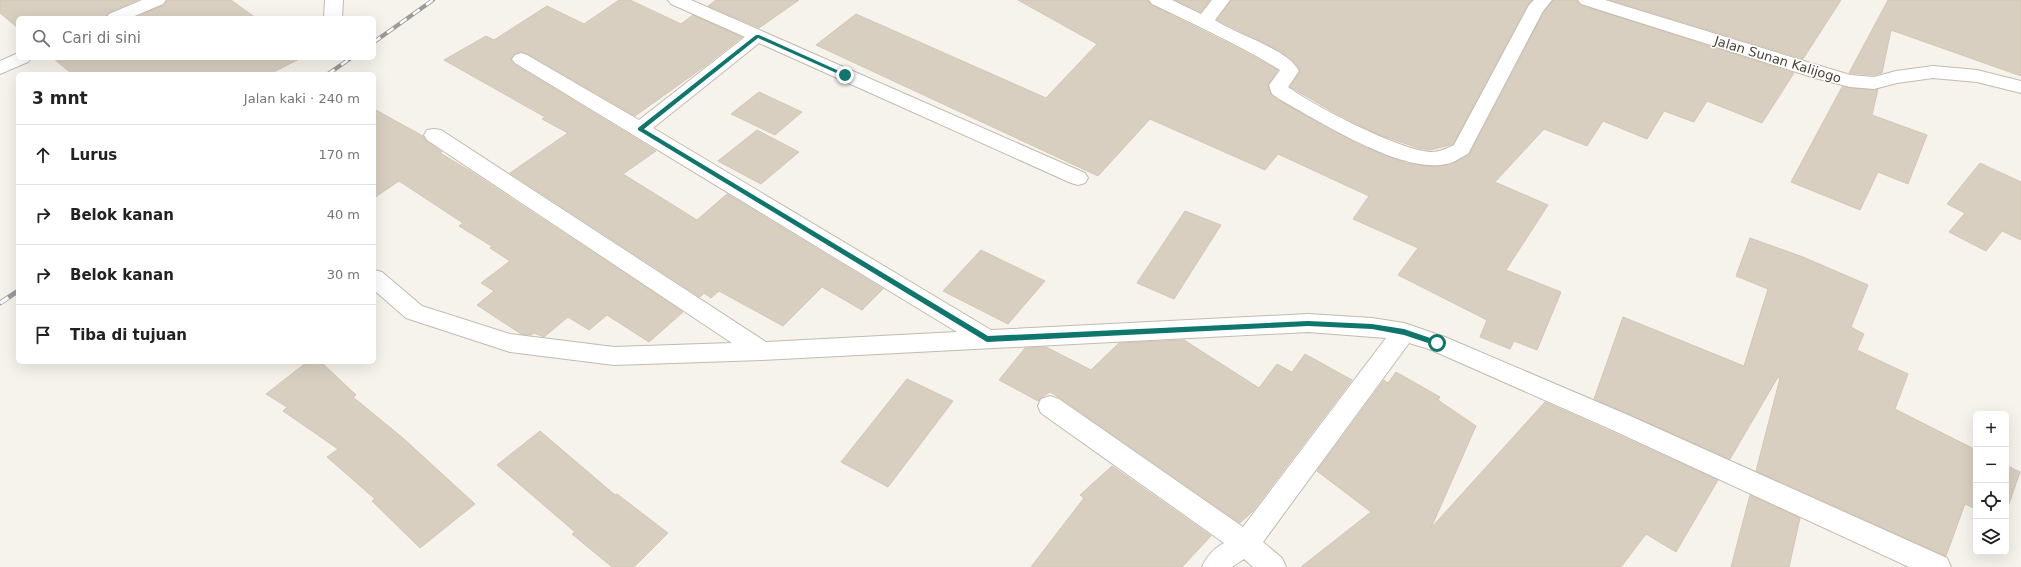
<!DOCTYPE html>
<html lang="id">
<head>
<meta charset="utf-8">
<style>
  body { margin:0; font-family:"DejaVu Sans",sans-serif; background:#f2f2f2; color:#222 }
  .controls { position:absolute; right:12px; bottom:12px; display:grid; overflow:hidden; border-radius:6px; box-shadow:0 4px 16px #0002 }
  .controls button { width:36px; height:36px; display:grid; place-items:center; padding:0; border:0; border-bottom:1px solid #e0e0e0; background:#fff; color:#222; font:20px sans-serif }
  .stop { position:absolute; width:12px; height:12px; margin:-9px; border:3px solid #0f766e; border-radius:50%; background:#fff }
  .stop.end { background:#0f766e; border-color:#fff; box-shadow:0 1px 4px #0008 }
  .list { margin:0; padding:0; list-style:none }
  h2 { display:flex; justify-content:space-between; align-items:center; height:52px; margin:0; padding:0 16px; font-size:17px }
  h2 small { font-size:13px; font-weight:400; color:#767676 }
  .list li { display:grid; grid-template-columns:26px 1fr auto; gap:12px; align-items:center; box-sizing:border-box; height:60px; padding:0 16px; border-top:1px solid #e0e0e0 }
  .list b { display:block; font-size:15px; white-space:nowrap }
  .list em { font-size:13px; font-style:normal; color:#767676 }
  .icon { flex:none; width:22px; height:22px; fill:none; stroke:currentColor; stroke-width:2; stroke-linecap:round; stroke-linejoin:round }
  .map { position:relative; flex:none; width:2021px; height:567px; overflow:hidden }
  .search { position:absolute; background:#fff; box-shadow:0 4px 16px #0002; left:16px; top:16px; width:360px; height:44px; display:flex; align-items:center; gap:10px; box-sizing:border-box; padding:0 14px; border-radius:6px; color:#767676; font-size:15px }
  .panel { position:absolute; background:#fff; box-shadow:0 4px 16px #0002; left:16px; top:72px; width:360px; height:292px; border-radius:6px }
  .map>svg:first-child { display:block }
  .building { fill:#d8cfc1; stroke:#d3c7b4 }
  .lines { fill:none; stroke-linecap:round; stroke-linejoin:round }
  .minor-casing { stroke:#c2bbae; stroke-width:2 }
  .minor { fill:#fff; fill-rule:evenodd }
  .rail-far1-casing { stroke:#9a9a9a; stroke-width:4 }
  .rail-casing { stroke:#9a9a9a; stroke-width:5 }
  .rail-far1 { stroke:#fff; stroke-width:2.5; stroke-dasharray:8; stroke-linecap:butt }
  .rail { stroke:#fff; stroke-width:3.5; stroke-dasharray:10; stroke-linecap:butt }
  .route { fill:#0f766e }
  .labels { text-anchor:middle; stroke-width:3; stroke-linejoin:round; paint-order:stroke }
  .street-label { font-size:13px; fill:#4b4439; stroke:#fff }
</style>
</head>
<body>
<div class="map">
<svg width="2021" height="567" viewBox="0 0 2021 567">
  <rect width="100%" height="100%" fill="#f6f3ec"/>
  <g class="building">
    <path d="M0,0H138L108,13L105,18H18V28L0,13Z"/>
    <path d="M167,0H231L256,18H134L164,5Z"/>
    <path d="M619,0H630L681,24L693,15L742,37L705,66L635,116L528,54L521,52L515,54L511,60L514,64L656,151L623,174L697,220L727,194L883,289L862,310L822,287L783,326L719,291L711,298L704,293L700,297L510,173L568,133L542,119L545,117L444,60L486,36L494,40L547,6L584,24Z"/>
    <path d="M716,0H799L759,28L708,6Z"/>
    <path d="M1018,0H1148L1151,5L1232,45L1278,70L1268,85L1271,94L1278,100L1360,145L1406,163L1427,166L1449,165L1469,155L1544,12L1553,0H1577L1581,5L1794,73L1762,123L1707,101L1694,122L1664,111L1647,139L1603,121L1587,146L1544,129L1495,182L1548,205L1506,270L1561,292L1537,350L1514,341L1510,349L1480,337L1487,320L1398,275L1418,248L1353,219L1369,196L1278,154L1265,170L1150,119L1098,176L816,45L856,14L1046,98L1097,44Z"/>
    <path d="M1175,0H1210L1201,12Z"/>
    <path d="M1231,0H1532L1528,4L1453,144L1431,150L1418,148L1380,135L1337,114L1290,87L1300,71L1294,62L1274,48L1217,20Z"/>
    <path d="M1610,0H1841L1803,59Z"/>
    <path d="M1888,0H2021V76L1891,30L1882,73L1874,75L1849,73Z"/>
    <path d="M53,58H301L270,74H72Z"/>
    <path d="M1842,87L1878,89L1872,115L1927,135L1908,184L1878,172L1860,210L1791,182Z"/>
    <path d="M759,92L802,112L775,135L731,114Z"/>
    <path d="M374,109L423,136L426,141L442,152L440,153L470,171L683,312L649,342L607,315L589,330L568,317L544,337L534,333L531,335L521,334L477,305L494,291L481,283L510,261L490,248L493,247L459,226L463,223L399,181L374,198Z"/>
    <path d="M757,130L799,152L761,184L718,161Z"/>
    <path d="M1980,163L2021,182V240L2002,231L1986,251L1949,232L1965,213L1947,204Z"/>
    <path d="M1185,211L1221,225L1174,299L1137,283Z"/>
    <path d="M1750,238L1803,257L1868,285L1851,327L1864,334L1857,350L1908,374L1895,409L1976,450V509L1965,504L1946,556L1756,471L1780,378L1778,377L1730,459L1594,399L1623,317L1744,366L1768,289L1736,276Z"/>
    <path d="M981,250L1045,281L1008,324L943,291Z"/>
    <path d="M1184,340L1259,388L1277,364L1292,372L1305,354L1352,380L1252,512L1240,523L1060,398L1050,392L1041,398L1038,401L999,380L1025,348L1046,347L1091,370L1119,343Z"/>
    <path d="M307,362H321L356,395L353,397L404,439L475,504L420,548L372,501L375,499L327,457L338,449L283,411L287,407L266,394Z"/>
    <path d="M1396,372L1440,397L1438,400L1476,426L1431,528L1545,402L1718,480L1676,552L1646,534L1621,567H1301L1371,512L1317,471L1384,380L1388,383Z"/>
    <path d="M907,379L953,401L888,487L841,462Z"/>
    <path d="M540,431L615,495L617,494L668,533L634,567H612L572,534L575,532L497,465Z"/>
    <path d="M2006,465L2020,472L2009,504L2006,502Z"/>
    <path d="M1112,466L1211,536L1182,567H1031L1084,498L1080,495Z"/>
    <path d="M1750,495L1800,518L1789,567H1731Z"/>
  </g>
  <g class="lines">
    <defs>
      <g id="minor">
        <path d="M142,0H166L163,4L130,18H106L109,14Z"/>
        <path d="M325,0H343L342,18H324Z"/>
        <path d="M668,0H691L1085,173L1088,178L1085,183L1078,185L1071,183L759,43L653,128L991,330L1308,314L1372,318L1404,323L1445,337L1628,415L1947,558L1951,567H1909L1610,429L1429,349L1409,343L1263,542L1282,558L1286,567H1253L1244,559L1232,567H1202C1207,556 1213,549 1224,543L1041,413L1038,406L1041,399L1050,396L1059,399L1243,527L1386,338L1308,332L762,360L614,365L510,352L406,318L374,290V270L382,272L422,306L510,334L614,347L732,343L427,140L424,135L427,130L434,129L441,130L766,342L957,332L515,63L512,59L515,55L521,53L527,55L639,120L745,37L671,4Z"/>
        <path d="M1149,0H1172L1201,14L1212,0H1230L1215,20C1237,35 1288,49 1299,71L1288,87C1314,106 1401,151 1431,152C1440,152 1445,149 1454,145L1529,5L1534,0H1552L1543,11L1468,154C1461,157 1454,163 1446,164C1401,174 1319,121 1279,99L1272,94L1269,85L1280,70C1239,45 1196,25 1152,4Z"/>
        <path d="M1578,0H1605L1850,75L1874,77L1896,71L1933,66L1977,70L2021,81V93L1977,82L1933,78L1897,83L1874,89L1850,87L1815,78L1581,4Z"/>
        <path d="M18,53V58H31L28,62L0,74V61Z"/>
      </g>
    </defs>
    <use href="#minor" class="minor-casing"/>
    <use href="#minor" class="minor"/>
    <defs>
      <g id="rail-far1">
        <path d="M374,42L433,0"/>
        <path d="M328,74L351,58"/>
      </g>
      <path id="rail" d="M0,303L18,291"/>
    </defs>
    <use href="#rail-far1" class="rail-far1-casing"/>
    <use href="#rail" class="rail-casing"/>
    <use href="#rail-far1" class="rail-far1"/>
    <use href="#rail" class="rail"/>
  </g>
  <path class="route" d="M756,35H759L848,75L843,76L758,38L644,129L988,336L1308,321L1372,324L1404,329L1439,341L1440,343L1437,346L1404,335L1372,329L1308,326L987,342L638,130V128Z"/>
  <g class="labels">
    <g class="street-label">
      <text transform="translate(1778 59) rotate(17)" y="5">Jalan Sunan Kalijogo</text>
    </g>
  </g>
</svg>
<div class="controls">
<button>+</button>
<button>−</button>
<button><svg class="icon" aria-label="locate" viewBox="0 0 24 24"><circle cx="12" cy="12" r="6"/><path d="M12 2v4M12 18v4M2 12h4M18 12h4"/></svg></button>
<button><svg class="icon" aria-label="layers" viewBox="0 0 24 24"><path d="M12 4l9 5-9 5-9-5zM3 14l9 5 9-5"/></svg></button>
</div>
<div class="stop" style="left:1437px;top:343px"></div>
<div class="stop end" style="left:845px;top:75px"></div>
<div class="search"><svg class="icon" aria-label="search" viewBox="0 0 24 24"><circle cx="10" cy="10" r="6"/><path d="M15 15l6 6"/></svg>Cari di sini</div>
<section class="panel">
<h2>3 mnt<small>Jalan kaki · 240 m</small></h2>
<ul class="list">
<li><svg class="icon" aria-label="ahead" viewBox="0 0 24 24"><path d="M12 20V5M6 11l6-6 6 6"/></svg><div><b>Lurus</b></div><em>170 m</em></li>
<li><svg class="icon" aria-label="right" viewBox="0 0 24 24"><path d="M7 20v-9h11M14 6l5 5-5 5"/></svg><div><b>Belok kanan</b></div><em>40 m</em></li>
<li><svg class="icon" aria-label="right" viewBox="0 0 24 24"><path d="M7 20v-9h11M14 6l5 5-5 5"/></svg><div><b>Belok kanan</b></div><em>30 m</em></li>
<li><svg class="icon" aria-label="arrive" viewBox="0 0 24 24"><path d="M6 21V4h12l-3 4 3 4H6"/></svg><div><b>Tiba di tujuan</b></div></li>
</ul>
</section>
</div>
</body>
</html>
